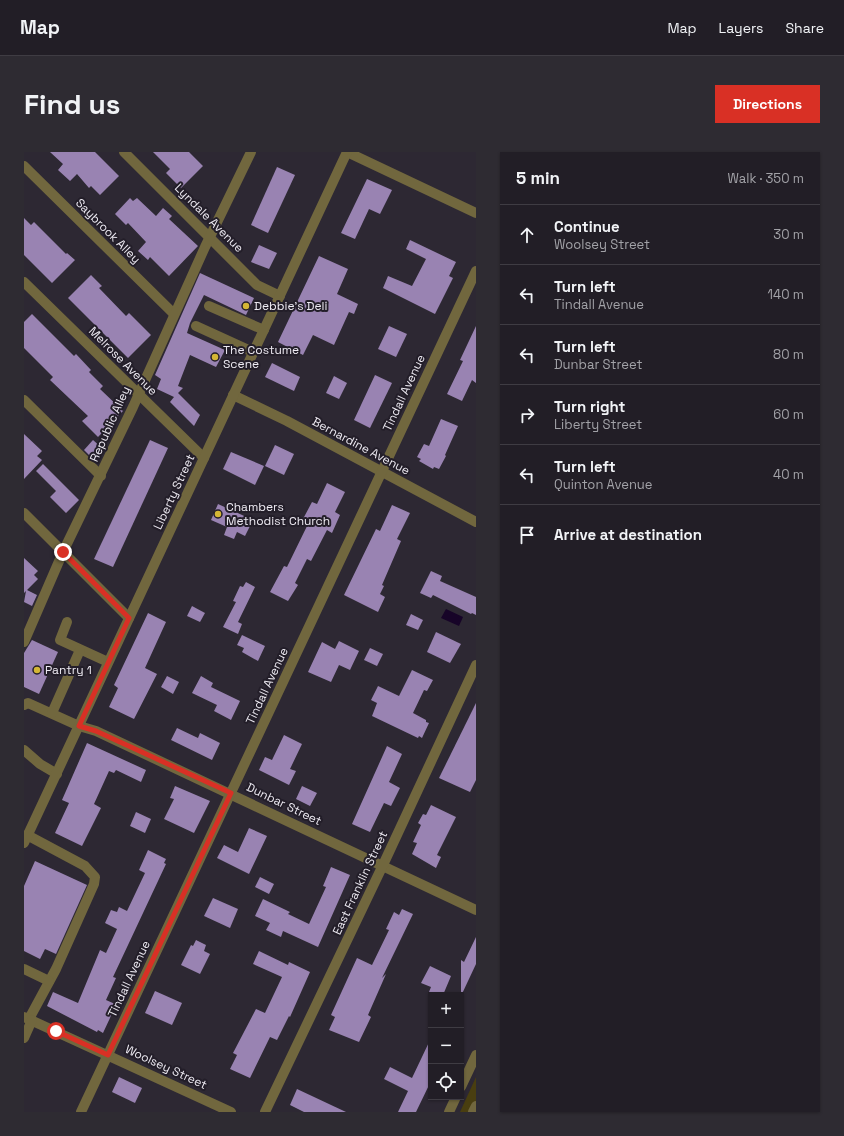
<!DOCTYPE html>
<html lang="en">
<head>
<meta charset="utf-8">
<style>
  body { margin:0; font-family:"Space Grotesk",sans-serif; background:#2e2b32; color:#f1f3f6 }
  .controls { position:absolute; right:12px; bottom:12px; display:grid; overflow:hidden; border-radius:0px; box-shadow:0 1px 3px #0004 }
  .controls button { width:36px; height:36px; display:grid; place-items:center; padding:0; border:0; border-bottom:1px solid #3f3c43; background:#221e26; color:#f1f3f6; font:20px sans-serif }
  .stop { position:absolute; width:12px; height:12px; margin:-9px; border:3px solid #d93025; border-radius:50%; background:#fff }
  .stop.end { background:#d93025; border-color:#fff; box-shadow:0 1px 4px #0008 }
  .list { margin:0; padding:0; list-style:none }
  h2 { display:flex; justify-content:space-between; align-items:center; height:52px; margin:0; padding:0 16px; font-size:17px }
  h2 small { font-size:13px; font-weight:400; color:#a2a2a7 }
  .list li { display:grid; grid-template-columns:26px 1fr auto; gap:12px; align-items:center; box-sizing:border-box; height:60px; padding:0 16px; border-top:1px solid #3f3c43 }
  .list b { display:block; font-size:15px; white-space:nowrap }
  .list p { margin:0; font-size:13px; white-space:nowrap; color:#a2a2a7 }
  .list em { font-size:13px; font-style:normal; color:#a2a2a7 }
  .icon { flex:none; width:22px; height:22px; fill:none; stroke:currentColor; stroke-width:2; stroke-linecap:round; stroke-linejoin:round }
  .map { position:relative; flex:none; width:452px; height:960px; overflow:hidden; border-radius:0px }
  header { display:flex; align-items:center; gap:24px; box-sizing:border-box; height:56px; padding:0 20px; background:#221e26; border-bottom:1px solid #3f3c43 }
  header strong { font-size:19px }
  nav { display:flex; gap:22px; margin-inline-start:auto; font-size:14px }
  .intro { display:flex; align-items:center; justify-content:space-between; box-sizing:border-box; height:96px; padding:0 24px }
  h1 { margin:0; font-size:28px }
  .button { padding:10px 18px; border-radius:0px; background:#d93025; color:#fff; font-size:14px; font-weight:700 }
  main { display:flex; gap:24px; padding:0 24px }
  aside { flex:1; background:#221e26; border-radius:0px; box-shadow:0 1px 3px #0004 }
  .map>svg:first-child { display:block }
  .green { fill:#493e10 }
  .water { fill:#170428 }
  .building { fill:#9983b2 }
  .lines { fill:none; stroke-linecap:round; stroke-linejoin:round }
  .minor { stroke:#71673e; stroke-width:10 }
  .route { stroke:#d93025; stroke-width:5 }
  .poi-dot { fill:#d4b635; stroke:#231e29; stroke-width:1.5 }
  .labels { text-anchor:middle; stroke-width:4; stroke-linejoin:round; paint-order:stroke }
  .street-label { font-size:12px; fill:#edeaf2; stroke:#231e29 }
  .poi-label { font-size:12px; fill:#edeaf2; stroke:#231e29; text-anchor:start }
</style>
</head>
<body>
<header>
<strong>Map</strong>
<nav><a>Map</a><a>Layers</a><a>Share</a></nav>
</header>
<div class="intro"><h1>Find us</h1><a class="button">Directions</a></div>
<main>
<div class="map">
<svg width="452" height="960" viewBox="0 0 452 960">
  <rect width="100%" height="100%" fill="#2d2833"/>
  <path class="green" d="M452,925V960H436Z"/>
  <path class="water" d="M422,457L439,465L435,474L417,466Z"/>
  <g class="building">
    <path d="M26,0H71L95,24L76,43L67,34L65,36L53,22L46,29L34,18L39,12Z"/>
    <path d="M129,0H165L179,14L157,36L142,21L146,17Z"/>
    <path d="M253,15L271,23L244,81L227,73Z"/>
    <path d="M343,27L368,38L356,62L345,57L331,87L317,81Z"/>
    <path d="M106,46L109,49L113,46L132,64L139,56L148,64L145,67L174,94L145,124L126,105L124,108L114,99L122,90L104,71L102,73L91,62Z"/>
    <path d="M0,66L7,73L10,70L42,102L43,101L51,108L28,131L0,103Z"/>
    <path d="M386,88L432,110L425,124L429,126L411,162L359,136L364,124L388,134L402,107L382,97Z"/>
    <path d="M235,93L253,101L245,117L227,110Z"/>
    <path d="M295,104L324,117L313,142L334,152L330,162L325,160L310,193L289,183L279,203L254,190Z"/>
    <path d="M176,121L230,146L222,163L180,143L166,171L163,181L201,198L192,215L166,203L154,234L159,236L154,241L176,263L170,274L146,250L150,245L133,237L137,227L131,223Z"/>
    <path d="M67,123L78,134L75,136L102,164L105,161L127,183L104,206L44,146Z"/>
    <path d="M8,162L50,204L52,202L67,218L65,220L79,234L76,237L99,259L74,285L58,269L64,264L26,228L29,225L0,196V170Z"/>
    <path d="M365,174L383,182L372,205L354,197Z"/>
    <path d="M452,174V231L448,228L438,249L423,242L439,209L436,208Z"/>
    <path d="M248,211L276,225L270,239L241,225Z"/>
    <path d="M351,223L368,231L346,276L330,268Z"/>
    <path d="M310,224L323,231L315,247L302,241Z"/>
    <path d="M417,267L434,274L421,303L422,304L415,317L410,315L409,317L395,309L397,307L393,305L400,292L405,294Z"/>
    <path d="M0,282L18,299L13,304L18,308L0,327Z"/>
    <path d="M69,288L79,297L69,307L60,298Z"/>
    <path d="M126,288L144,296L89,415L70,407Z"/>
    <path d="M251,293L270,302L260,323L241,314Z"/>
    <path d="M207,300L240,314L231,333L199,317Z"/>
    <path d="M19,312L55,348L42,361L26,345L32,339L12,319Z"/>
    <path d="M303,331L321,340L311,360L316,363L308,381L303,378L287,409L283,407L271,431L274,433L264,449L246,440L260,414L263,415L285,370L279,367L288,350L293,352Z"/>
    <path d="M194,352L229,368L221,384L213,380L210,387L200,383L203,375L187,368Z"/>
    <path d="M368,353L386,361L373,387L377,389L358,433L360,434L356,442L361,445L354,460L320,443L352,377L356,379Z"/>
    <path d="M0,406L14,419L10,423L14,427L3,438L13,443L8,454L0,450L2,439L0,441Z"/>
    <path d="M407,419L418,424L416,429L452,445V463L448,461L447,462L409,443L407,446L396,441Z"/>
    <path d="M222,430L231,435L214,470L218,472L214,482L199,475L212,450L209,449L216,434L219,435Z"/>
    <path d="M168,454L181,461L176,470L163,464Z"/>
    <path d="M124,461L142,470L121,516L133,522L110,567L85,555L94,536L90,533Z"/>
    <path d="M387,462L399,468L394,478L382,473Z"/>
    <path d="M412,480L437,492L426,511L403,500Z"/>
    <path d="M218,483L241,494L234,509L218,500L220,496L213,493Z"/>
    <path d="M8,488L34,500L15,542L0,535V501Z"/>
    <path d="M315,489L335,499L326,518L315,513L307,530L284,520L298,490L311,497Z"/>
    <path d="M346,496L359,502L353,514L340,508Z"/>
    <path d="M388,518L409,528L403,539L400,538L389,561L402,568V570L405,571L398,586L395,584L394,586L348,564L353,551L347,548L354,534L375,544Z"/>
    <path d="M143,524L155,530L149,542L137,535Z"/>
    <path d="M177,524L189,531L187,535L216,549L207,568L190,559L193,553L168,541Z"/>
    <path d="M452,551V628L446,640L415,626Z"/>
    <path d="M153,576L174,586L176,581L196,591L188,608L147,588Z"/>
    <path d="M260,583L278,592L266,617L272,619L265,633L235,618L241,605L248,608Z"/>
    <path d="M63,591L122,618L117,630L92,618L90,621L85,619L70,652L77,656L58,694L31,681L45,651L38,648Z"/>
    <path d="M363,594L378,602L365,630L376,636L367,654L360,651L346,680L328,672Z"/>
    <path d="M151,634L186,649L170,681L140,667L150,647L146,646Z"/>
    <path d="M278,634L293,641L286,654L272,647Z"/>
    <path d="M407,653L432,665L413,703L417,705L412,716L388,702L393,691L389,690L397,673L394,671L399,662L402,663Z"/>
    <path d="M112,660L127,667L121,681L106,674Z"/>
    <path d="M225,676L243,684L225,722L193,706L200,693L214,700Z"/>
    <path d="M124,698L142,707L140,711L142,712L89,825L92,826L82,848L91,852L86,866L79,881L74,878L73,880L23,854L29,840L54,851L76,798L82,801L93,777L81,771L87,758L93,760L95,755L103,759L121,721L115,718Z"/>
    <path d="M11,709L63,733L32,802L21,797L16,807L0,799V734Z"/>
    <path d="M307,715L326,723L294,795L259,779L257,785L242,778L246,771L231,764L239,747L266,760L264,762L285,772L302,735L299,734Z"/>
    <path d="M236,725L250,732L245,742L231,735Z"/>
    <path d="M189,746L214,757L206,776L180,764Z"/>
    <path d="M378,757L389,762L358,826L362,822L344,863L347,865L335,890L305,878L311,865L307,863L333,806L348,813L365,778L362,777L370,760L375,763Z"/>
    <path d="M452,785V812L437,844V808L440,810Z"/>
    <path d="M172,788L182,793L180,799L186,802L176,822L157,813L167,793L169,794Z"/>
    <path d="M235,799L264,813L265,810L286,820L266,865L265,864L253,888L246,885L226,926L206,917L213,903L209,901L232,857L241,861L258,825L229,812Z"/>
    <path d="M406,814L427,824L419,843H411L405,840L407,835L397,831Z"/>
    <path d="M131,839L158,851L148,873L121,861Z"/>
    <path d="M407,886V929L392,960H374L384,939L360,927L366,915L388,926Z"/>
    <path d="M95,925L118,936L111,951L88,940Z"/>
    <path d="M273,937L322,960H280L266,953Z"/>
  </g>
  <g class="lines">
    <g class="minor">
      <path d="M100,0L233,133L256,144"/>
      <path d="M323,0L452,61"/>
      <path d="M0,14L150,162"/>
      <path d="M0,130L180,306"/>
      <path d="M185,154L240,178"/>
      <path d="M172,174L229,200"/>
      <path d="M209,243L263,269L452,370"/>
      <path d="M0,248L77,324"/>
      <path d="M0,361L105,466"/>
      <path d="M43,470L36,488L84,510"/>
      <path d="M0,490L39,400L109,255L181,95L227,0"/>
      <path d="M0,553L4,551L55,574L72,579L452,758"/>
      <path d="M28,561L56,498"/>
      <path d="M0,598L16,612L33,622"/>
      <path d="M3,683L61,714L71,725L70,732L32,817L5,867"/>
      <path d="M0,691L323,0"/>
      <path d="M0,817L25,829"/>
      <path d="M0,865L207,960"/>
      <path d="M0,886L8,868"/>
      <path d="M437,935L452,903"/>
      <path d="M57,960L452,119"/>
      <path d="M241,960L359,713L452,513"/>
      <path d="M425,960L432,945"/>
      <path d="M449,960L452,954"/>
    </g>
  </g>
  <g class="lines">
    <path class="route" d="M32,879L84,903L207,641L72,579L55,574L105,466L39,400"/>
  </g>
  <g class="poi-dot">
    <circle cx="222" cy="154" r="4"/>
    <circle cx="191" cy="205" r="4"/>
    <circle cx="194" cy="362" r="4"/>
    <circle cx="13" cy="518" r="4"/>
  </g>
  <g class="labels">
    <g class="street-label">
      <text transform="translate(185 66) rotate(45)" y="4">Lyndale Avenue</text>
      <text transform="translate(84 79) rotate(45)" y="4">Saybrook Alley</text>
      <text transform="translate(99 209) rotate(45)" y="4">Melrose Avenue</text>
      <text transform="translate(380 241) rotate(-65)" y="4">Tindall Avenue</text>
      <text transform="translate(86 272) rotate(-66)" y="4">Republic Alley</text>
      <text transform="translate(337 294) rotate(28)" y="4">Bernardine Avenue</text>
      <text transform="translate(150 340) rotate(-65)" y="4">Liberty Street</text>
      <text transform="translate(243 534) rotate(-65)" y="4">Tindall Avenue</text>
      <text transform="translate(260 652) rotate(26)" y="4">Dunbar Street</text>
      <text transform="translate(336 731) rotate(-65)" y="4">East Franklin Street</text>
      <text transform="translate(105 827) rotate(-65)" y="4">Tindall Avenue</text>
      <text transform="translate(142 915) rotate(25)" y="4">Woolsey Street</text>
    </g>
    <g class="poi-label">
      <text x="230" y="158">Debbie's Deli</text>
      <text x="199" y="202">The Costume<tspan x="199" dy="14">Scene</tspan></text>
      <text x="202" y="359">Chambers<tspan x="202" dy="14">Methodist Church</tspan></text>
      <text x="21" y="522">Pantry 1</text>
    </g>
  </g>
</svg>
<div class="controls">
<button>+</button>
<button>−</button>
<button><svg class="icon" aria-label="locate" viewBox="0 0 24 24"><circle cx="12" cy="12" r="6"/><path d="M12 2v4M12 18v4M2 12h4M18 12h4"/></svg></button>
</div>
<div class="stop" style="left:32px;top:879px"></div>
<div class="stop end" style="left:39px;top:400px"></div>
</div>
<aside>
<h2>5 min<small>Walk · 350 m</small></h2>
<ul class="list">
<li><svg class="icon" aria-label="ahead" viewBox="0 0 24 24"><path d="M12 20V5M6 11l6-6 6 6"/></svg><div><b>Continue</b><p>Woolsey Street</p></div><em>30 m</em></li>
<li><svg class="icon" aria-label="left" viewBox="0 0 24 24"><path d="M17 20v-9H6M10 6l-5 5 5 5"/></svg><div><b>Turn left</b><p>Tindall Avenue</p></div><em>140 m</em></li>
<li><svg class="icon" aria-label="left" viewBox="0 0 24 24"><path d="M17 20v-9H6M10 6l-5 5 5 5"/></svg><div><b>Turn left</b><p>Dunbar Street</p></div><em>80 m</em></li>
<li><svg class="icon" aria-label="right" viewBox="0 0 24 24"><path d="M7 20v-9h11M14 6l5 5-5 5"/></svg><div><b>Turn right</b><p>Liberty Street</p></div><em>60 m</em></li>
<li><svg class="icon" aria-label="left" viewBox="0 0 24 24"><path d="M17 20v-9H6M10 6l-5 5 5 5"/></svg><div><b>Turn left</b><p>Quinton Avenue</p></div><em>40 m</em></li>
<li><svg class="icon" aria-label="arrive" viewBox="0 0 24 24"><path d="M6 21V4h12l-3 4 3 4H6"/></svg><div><b>Arrive at destination</b></div></li>
</ul>
</aside>
</main>
</body>
</html>
